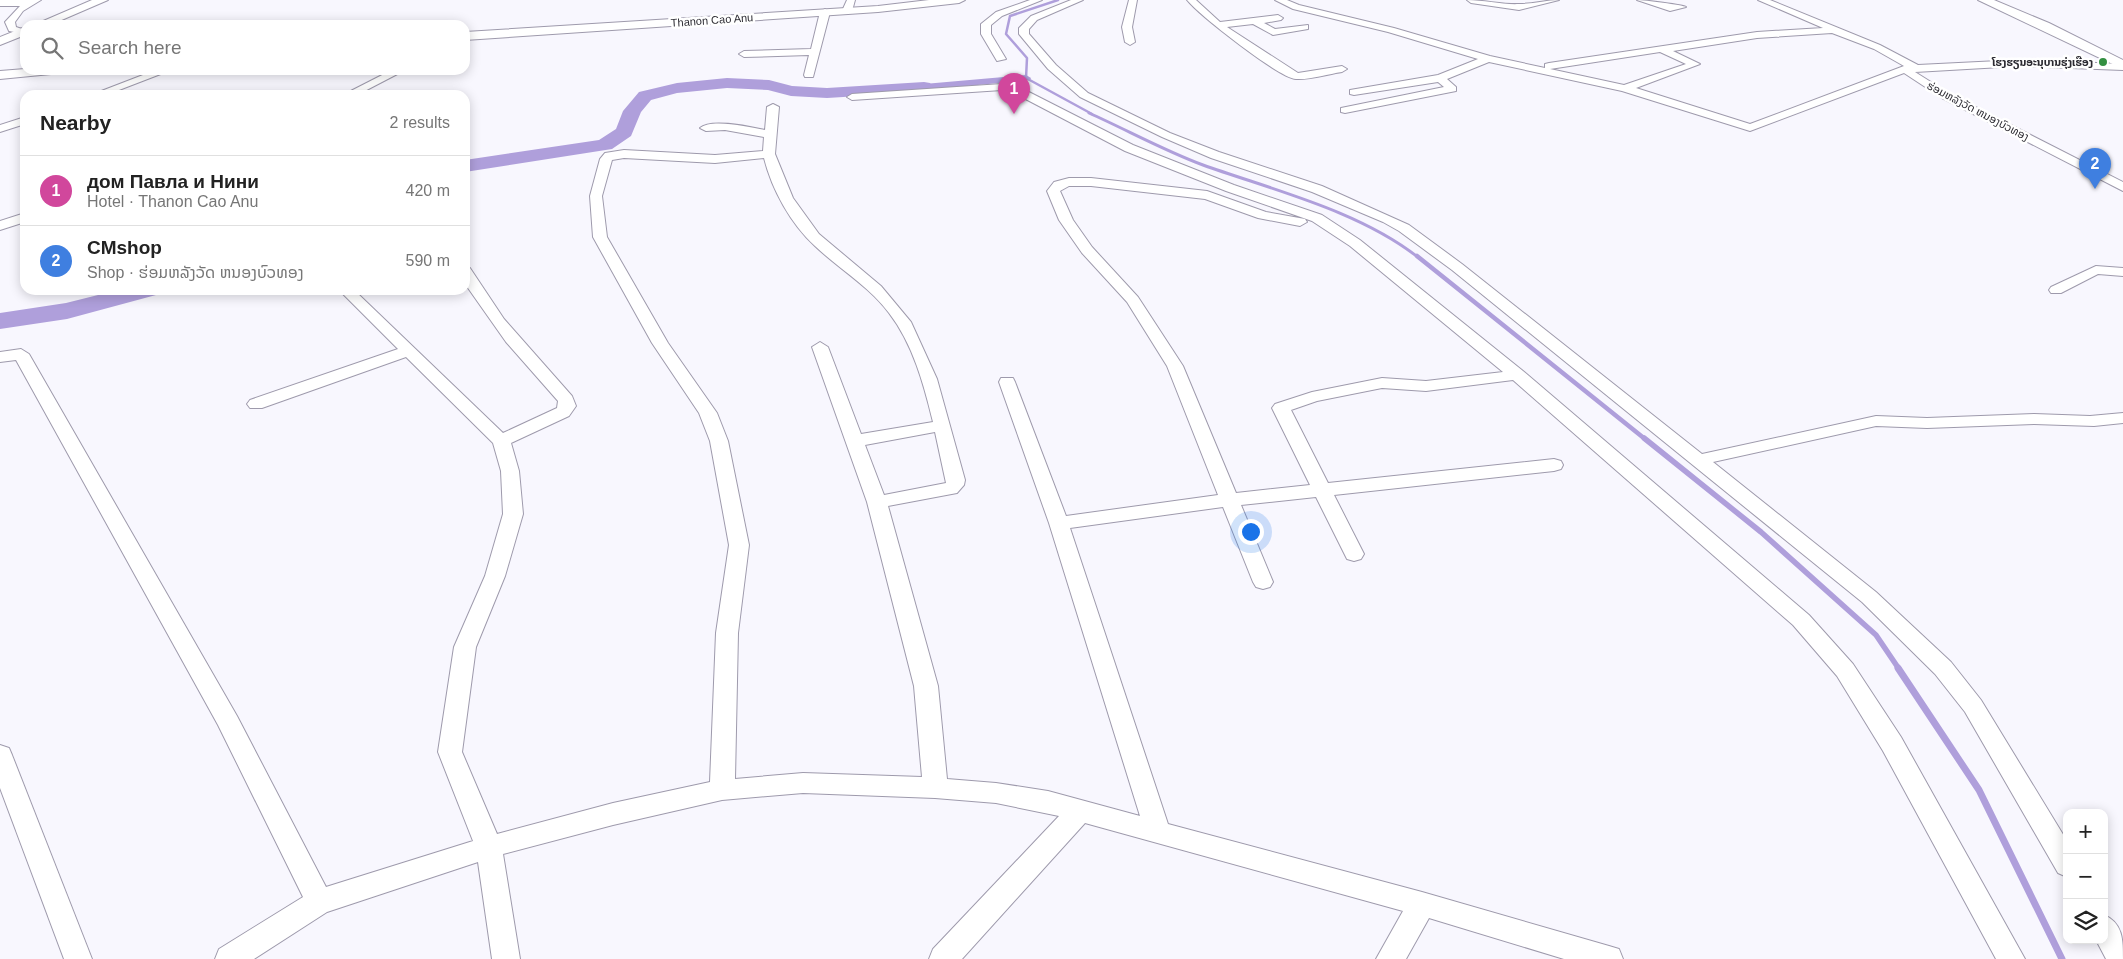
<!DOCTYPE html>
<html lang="en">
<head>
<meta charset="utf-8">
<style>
  body { margin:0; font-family:Arial,"Noto Sans Lao",sans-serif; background:#f2f2f2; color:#222 }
  .controls { position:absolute; right:15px; bottom:15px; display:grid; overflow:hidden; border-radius:10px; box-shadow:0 2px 12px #0003 }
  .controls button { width:45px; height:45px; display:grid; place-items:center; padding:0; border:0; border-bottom:1px solid #e0e0e0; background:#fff; color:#222; font:25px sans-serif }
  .you { position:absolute; left:1250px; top:531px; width:18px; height:18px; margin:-12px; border:4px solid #fff; border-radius:50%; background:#1a73e8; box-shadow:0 0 0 8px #1a73e833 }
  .badge { display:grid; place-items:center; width:32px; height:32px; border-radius:50%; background:#111827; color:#fff; font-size:16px; font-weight:700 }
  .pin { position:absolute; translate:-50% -41px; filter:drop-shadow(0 1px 2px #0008) }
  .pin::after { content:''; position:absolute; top:26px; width:18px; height:15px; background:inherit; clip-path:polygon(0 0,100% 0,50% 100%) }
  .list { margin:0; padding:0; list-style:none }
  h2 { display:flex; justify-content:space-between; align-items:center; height:65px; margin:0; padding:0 20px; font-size:21px }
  h2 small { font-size:16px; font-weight:400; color:#767676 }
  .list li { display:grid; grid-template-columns:32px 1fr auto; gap:15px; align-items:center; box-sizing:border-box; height:70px; padding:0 20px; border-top:1px solid #e0e0e0 }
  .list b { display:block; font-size:19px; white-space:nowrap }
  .list p { margin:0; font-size:16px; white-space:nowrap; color:#767676 }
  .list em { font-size:16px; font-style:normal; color:#767676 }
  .icon { flex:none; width:28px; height:28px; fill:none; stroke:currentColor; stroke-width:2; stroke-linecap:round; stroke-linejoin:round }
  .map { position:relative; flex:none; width:2123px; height:959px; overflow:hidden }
  .search { position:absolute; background:#fff; box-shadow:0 2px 12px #0003; left:20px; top:20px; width:450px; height:55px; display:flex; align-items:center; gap:12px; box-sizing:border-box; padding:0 18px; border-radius:15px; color:#767676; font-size:19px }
  .panel { position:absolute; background:#fff; box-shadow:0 2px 12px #0003; left:20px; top:90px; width:450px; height:205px; border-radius:15px }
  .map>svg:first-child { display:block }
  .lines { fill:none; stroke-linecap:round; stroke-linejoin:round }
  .stream-far4 { stroke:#af9fdb; stroke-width:2.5 }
  .stream-far3 { stroke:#af9fdb; stroke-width:3 }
  .stream-far2 { stroke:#af9fdb; stroke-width:4.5 }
  .stream-far1 { stroke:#af9fdb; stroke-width:5.5 }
  .stream { stroke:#af9fdb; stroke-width:7 }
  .canal { fill:#af9fdb; fill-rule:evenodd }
  .river { fill:#af9fdb; fill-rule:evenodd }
  .minor-casing { stroke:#9e9aac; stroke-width:2 }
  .tertiary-casing { stroke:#9e9aac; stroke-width:2 }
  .minor { fill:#fff; fill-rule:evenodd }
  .tertiary { fill:#fff; fill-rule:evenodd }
  .poi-dot { fill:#338f41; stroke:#fff; stroke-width:2 }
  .labels { text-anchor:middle; stroke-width:5; stroke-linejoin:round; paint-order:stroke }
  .far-street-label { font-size:11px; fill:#2b2a31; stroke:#fff }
  .far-poi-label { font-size:11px; font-weight:bold; fill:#2b2a31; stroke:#fff; text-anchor:end }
</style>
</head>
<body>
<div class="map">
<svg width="2123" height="959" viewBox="0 0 2123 959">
  <rect width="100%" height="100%" fill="#f8f7fe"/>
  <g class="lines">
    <path class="stream-far4" d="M1058,0L1010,16L1006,34L1027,58L1026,78L1092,114"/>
    <path class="stream-far3" d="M1089,113C1127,130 1165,151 1203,165C1273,190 1360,211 1419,258"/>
    <path class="stream-far2" d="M1417,256L1645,439"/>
    <path class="stream-far1" d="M1644,438L1761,532L1876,635L1899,669"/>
    <path class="stream" d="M1898,668L1979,790L2062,959"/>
    <path class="canal" d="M1026,75L1031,78L1030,80L924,90L919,87L924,84Z"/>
    <g class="river">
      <path d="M727,78L769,80L792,86L827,88L924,82L930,83L933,87L930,91L924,92L827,98L791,96L768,90L727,88L677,93L651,100L641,112L631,136L612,149L465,172V160L599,140L616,129L623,111L639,92L677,83Z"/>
      <path d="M118,290H159L156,295L67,319L0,329V313L66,303Z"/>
    </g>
    <defs>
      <g id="minor">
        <path d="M0,0H41L23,11L15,22L16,27L25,30V34L9,31L5,22L20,6H0Z"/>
        <path d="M847,0H855L852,11L847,14L842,11Z"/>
        <path d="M1030,0H1042L1002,16L991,25V34L1006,59L997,61L981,34V24L996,12Z"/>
        <path d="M1071,0H1083L1037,20L1029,29V34L1056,65L1088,93L1170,133L1219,152L1322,186L1409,225L1462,264L1702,454L1876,416L1927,418L2034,414L2090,416L2123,413V423L2094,426L2034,424L1927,428L1876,426L1713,462L1876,592L1951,662L1981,700L2067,841V877L2058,873L1965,712L1935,674L1862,602L1452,270L1399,231L1383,222L1312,192L1211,158L1162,137L1080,97L1048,69L1019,34V28L1031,16Z"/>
        <path d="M1129,0H1137L1132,27L1135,42L1130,45L1125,42L1122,27Z"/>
        <path d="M1187,0H1196L1220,22L1278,15L1283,18L1281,20L1264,23L1275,29L1308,25V29L1273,35L1253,24L1227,27L1298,73L1342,66L1347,69L1342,72C1328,74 1310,80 1296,79C1279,78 1199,15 1187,0Z"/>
        <path d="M1275,0H1287L1299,5L1394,28L1490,56L1545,68V64L1549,63L1757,32L1823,28L1758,0H1770L1880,45L1918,65L2019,60L2123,64V70L2019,66L1915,72L1950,94L2123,182V191L1942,98L1904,73L1750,131L1622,91L1489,62L1447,79L1456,87V91L1345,113L1341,112V108L1444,87L1438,82L1354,95L1350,94V90L1438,75L1478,59L1388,32L1293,9ZM1832,33L1874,49L1904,66L1750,124L1636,88L1700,64L1673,51L1757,38ZM1660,52L1686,64L1624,85L1550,69Z"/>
        <path d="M1467,0C1484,0 1504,5 1519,4C1533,4 1546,0 1559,0L1519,10L1471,3Z"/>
        <path d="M1637,0C1644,0 1683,5 1686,7L1670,11Z"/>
        <path d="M825,9L830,12L813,77H805L804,75L809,55L744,57L739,54L744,51L811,49L820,12Z"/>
        <path d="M156,70H171L106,95H91Z"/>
        <path d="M392,70H405L357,95H343Z"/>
        <path d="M1002,84L1021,88L1133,145L1234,185L1322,215L1360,240L1523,371L1809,615L1853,664L1901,737L2025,959H1996L1883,751L1837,676L1793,625L1513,380L1426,391L1382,388L1317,401L1291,410L1328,483L1554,459L1561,461L1563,465L1561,469L1554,471L1334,495L1364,554L1361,559L1354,561L1347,559L1316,497L1241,505L1273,582L1270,587L1263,589L1256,587L1253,582L1223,507L1070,528L1168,824L1422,892L1609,946L1619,949L1623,959H1564L1429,918L1406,959H1376L1403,911L1085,823L962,959H929L933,949L1059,816L996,803L935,798L803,793L722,800L613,825L503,854L520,959H492L478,862L327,912L254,959H215L219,949L303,897L218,725L16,360L0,362V352L21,349L29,354L237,716L326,887L473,841L438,752L454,647L485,576L503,514L501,471L493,443L406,357L262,408H250L247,404L250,400L398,349L340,291L354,290L503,433L557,408L558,401L506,342L468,288L465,283V267L470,268L504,319L572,396L576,406L569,416L511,443L519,471L523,514L505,576L476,647L462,752L497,834L613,803L710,782L716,633L729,545L710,441L699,413L652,343L593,237L590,196L600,159L605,153L624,150L715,155L763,151L764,137L725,130L706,131L700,128C711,118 750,127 765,130L767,107L773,104L779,107L775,154L793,198L819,234L881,286L911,322L937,379L965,480L964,485L957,493L888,506L938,686L947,779L996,783L1048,791L1140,816L1049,523L999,382L1001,378H1013L1015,382L1066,516L1218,495L1167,366L1127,302L1082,253L1059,220L1047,191L1054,182L1069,178H1091L1207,191L1266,212L1305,219L1307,222L1300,226L1258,218L1205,199L1091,186H1069L1060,191L1073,220L1092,247L1138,297L1183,366L1236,493L1310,485L1272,408L1275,404L1312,392L1382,378L1426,381L1503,372L1350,246L1312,221L1226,191L1125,151L1014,93L1002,90L852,100L847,97L852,94ZM624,158L715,163L764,158C772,190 791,224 815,246C839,269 869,286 889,313C913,344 924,385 933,422L861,434L828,347L820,342L812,347L867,502L914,686L922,777L803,773L735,779L738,633L749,545L728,441L717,413L668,343L607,237L602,196L612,160ZM935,432L946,483L884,495L865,445Z"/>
        <path d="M25,117V124L0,132V125Z"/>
        <path d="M25,213V222L0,230V221Z"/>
        <path d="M2096,266L2123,268V276L2098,274L2061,293H2051L2049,290L2051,287Z"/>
        <path d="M0,745L9,748L12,755L92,959H64L0,788Z"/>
        <path d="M2104,915C2123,923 2123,940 2123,959H2106L2096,940H2104Z"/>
      </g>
      <g id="tertiary">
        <path d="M92,0H108L50,25H34Z"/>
        <path d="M929,0H965L959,3L878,12L465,40V32L878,6Z"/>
        <path d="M1978,0H1994L2049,23L2123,60V69Z"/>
        <path d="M25,27V35L0,45V37Z"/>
        <path d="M25,69V70H58L51,74L0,79V71Z"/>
      </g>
    </defs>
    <use href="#minor" class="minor-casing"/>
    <use href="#tertiary" class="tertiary-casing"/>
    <use href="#minor" class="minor"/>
    <use href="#tertiary" class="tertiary"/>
  </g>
  <circle class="poi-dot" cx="2103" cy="62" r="5"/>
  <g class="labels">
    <g class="far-street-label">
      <text transform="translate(712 20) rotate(-4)" y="4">Thanon Cao Anu</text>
      <text transform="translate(1978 111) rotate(28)" y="4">ຮ່ອມຫລັງວັດ ຫນອງບົວທອງ</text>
    </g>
    <g class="far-poi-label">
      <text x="2093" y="66">ໂຮງຮຽນອະນຸບານຮຸ່ງເຮືອງ</text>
    </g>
  </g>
</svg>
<div class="controls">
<button>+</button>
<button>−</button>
<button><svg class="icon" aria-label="layers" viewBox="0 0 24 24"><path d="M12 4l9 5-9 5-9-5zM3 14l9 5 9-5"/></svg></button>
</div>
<div class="you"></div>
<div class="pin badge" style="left:1014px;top:114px;background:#d1479c">1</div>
<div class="pin badge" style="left:2095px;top:189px;background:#3f7fe0">2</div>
<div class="search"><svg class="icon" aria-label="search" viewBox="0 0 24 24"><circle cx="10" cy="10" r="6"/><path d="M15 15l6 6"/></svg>Search here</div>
<section class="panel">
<h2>Nearby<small>2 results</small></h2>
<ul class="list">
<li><span class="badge" style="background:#d1479c">1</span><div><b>дом Павла и Нини</b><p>Hotel · Thanon Cao Anu</p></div><em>420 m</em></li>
<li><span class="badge" style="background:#3f7fe0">2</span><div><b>CMshop</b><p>Shop · ຮ່ອມຫລັງວັດ ຫນອງບົວທອງ</p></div><em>590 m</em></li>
</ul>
</section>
</div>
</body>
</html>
